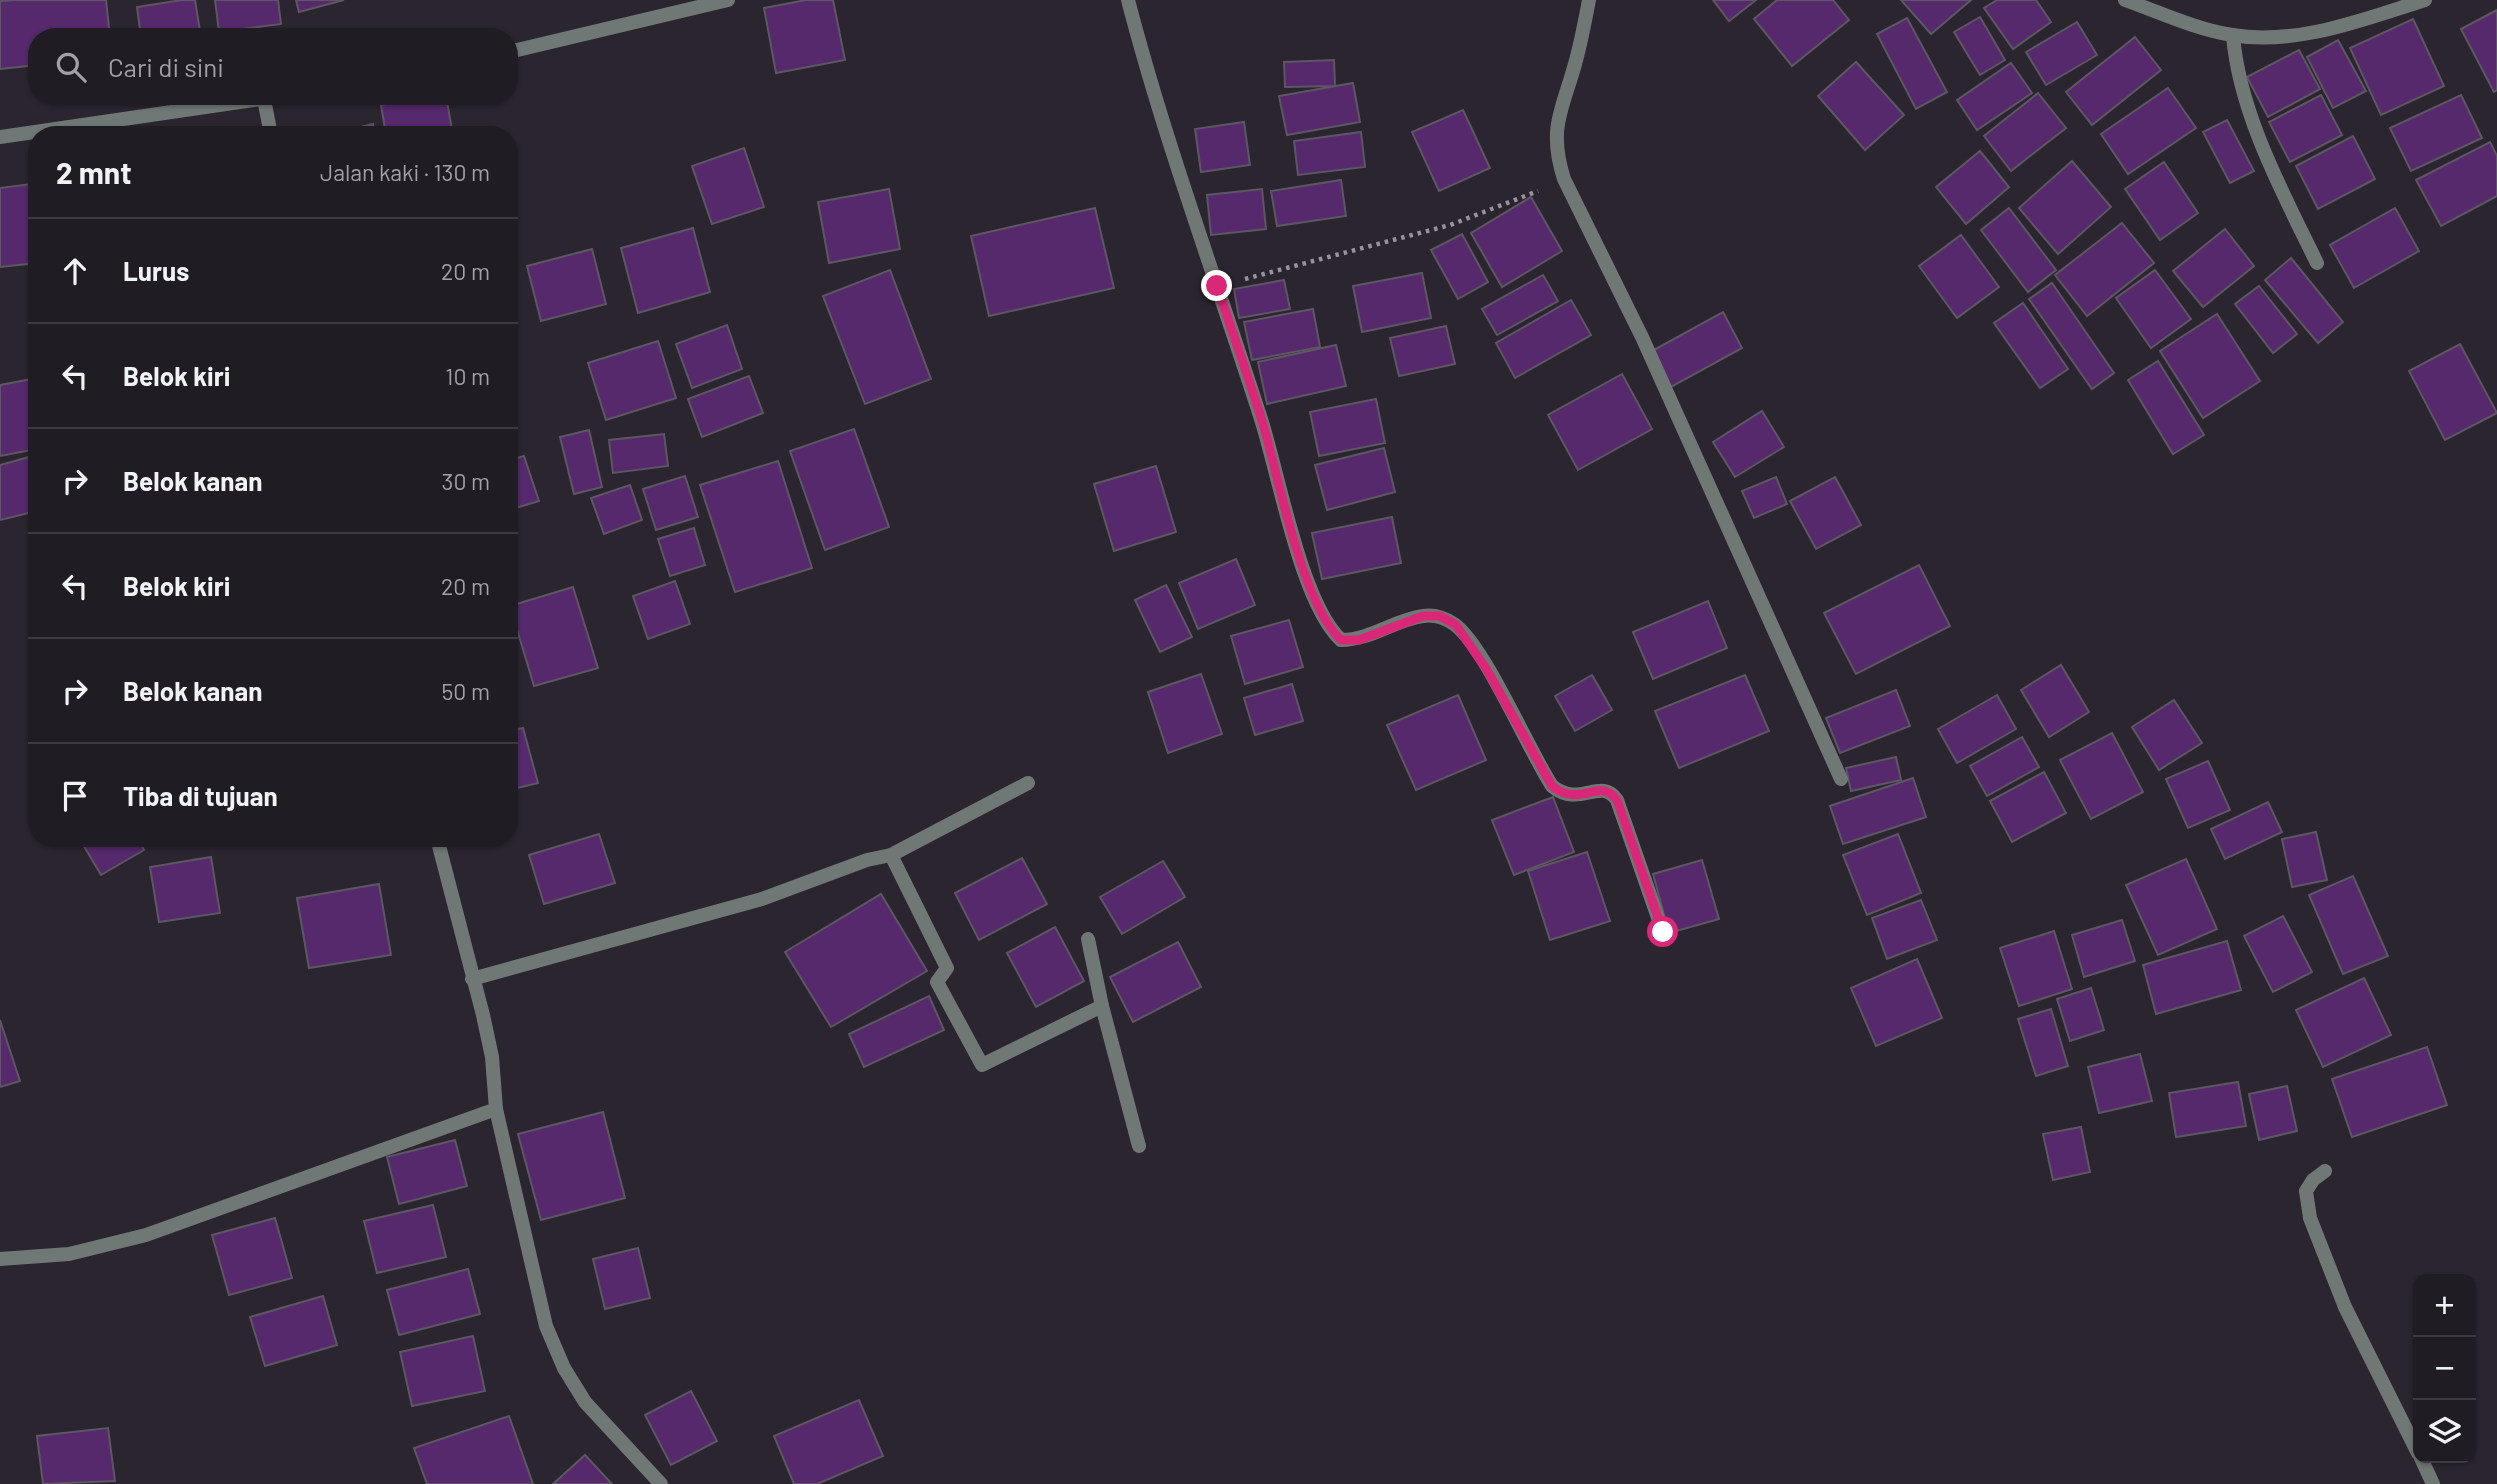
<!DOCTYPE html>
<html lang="id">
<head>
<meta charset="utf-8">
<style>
  body { margin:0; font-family:Barlow,sans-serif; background:#2d2931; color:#f1f3f6 }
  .controls { position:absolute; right:21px; bottom:21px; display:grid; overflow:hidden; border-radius:14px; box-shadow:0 2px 5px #0004 }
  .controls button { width:63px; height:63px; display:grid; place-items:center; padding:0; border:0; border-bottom:2px solid #3d3a41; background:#201c24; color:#f1f3f6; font:35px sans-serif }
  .stop { position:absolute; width:21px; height:21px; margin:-16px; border:5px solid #db2777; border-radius:50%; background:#fff }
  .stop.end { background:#db2777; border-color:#fff; box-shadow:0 2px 7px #0008 }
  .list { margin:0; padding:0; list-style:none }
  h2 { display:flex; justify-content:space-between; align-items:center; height:91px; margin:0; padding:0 28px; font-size:30px }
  h2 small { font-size:23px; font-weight:400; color:#a2a1a6 }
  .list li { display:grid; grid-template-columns:46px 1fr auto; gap:21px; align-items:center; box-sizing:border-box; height:105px; padding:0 28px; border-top:2px solid #3d3a41 }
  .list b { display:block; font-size:26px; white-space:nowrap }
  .list em { font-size:23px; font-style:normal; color:#a2a1a6 }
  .icon { flex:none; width:38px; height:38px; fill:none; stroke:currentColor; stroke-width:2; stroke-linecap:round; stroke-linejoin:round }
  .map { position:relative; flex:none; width:2497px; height:1484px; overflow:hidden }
  .search { position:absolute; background:#201c24; box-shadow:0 2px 5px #0004; left:28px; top:28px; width:490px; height:77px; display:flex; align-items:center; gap:18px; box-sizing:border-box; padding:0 24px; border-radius:28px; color:#a2a1a6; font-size:26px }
  .panel { position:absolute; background:#201c24; box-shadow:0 2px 5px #0004; left:28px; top:126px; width:490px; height:721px; border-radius:28px }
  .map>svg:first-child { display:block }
  .building { fill:#55296c; stroke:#5d5663; stroke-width:2 }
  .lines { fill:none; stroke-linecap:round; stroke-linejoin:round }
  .path { stroke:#98939c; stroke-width:4.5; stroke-dasharray:3.5 5; stroke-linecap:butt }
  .street { stroke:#707876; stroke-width:14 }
  .route { stroke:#db2777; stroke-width:9 }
</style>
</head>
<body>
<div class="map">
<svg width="2497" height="1484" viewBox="0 0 2497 1484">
  <rect width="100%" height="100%" fill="#2b2530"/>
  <g class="building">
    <path d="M14,0H106L110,37H37V65L0,69V1Z"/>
    <path d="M182,0H195L201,37H141L137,7Z"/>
    <path d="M215,0H278L281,24L219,32Z"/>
    <path d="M296,0H344L299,12Z"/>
    <path d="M806,0H833L845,60L776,73L764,8Z"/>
    <path d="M1713,0H1756L1729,21Z"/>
    <path d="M1777,0H1833L1849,20L1792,66L1754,19Z"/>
    <path d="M1901,0H1971L1931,34Z"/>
    <path d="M1997,0H2036L2051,22L2013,49L1984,8Z"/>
    <path d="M2497,10V90L2494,92L2461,29Z"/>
    <path d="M1980,17L2005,60L1980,75L1954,32Z"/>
    <path d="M1907,18L1947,92L1916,109L1877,34Z"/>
    <path d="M2413,19L2444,86L2381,115L2350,48Z"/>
    <path d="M2077,22L2097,55L2046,85L2026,52Z"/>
    <path d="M2135,37L2161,70L2092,125L2066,92Z"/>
    <path d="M2338,40L2366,91L2333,108L2307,57Z"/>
    <path d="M2299,50L2320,89L2268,117L2247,77Z"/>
    <path d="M1334,60L1335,86L1285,87L1284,62Z"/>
    <path d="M1856,62L1904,115L1865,150L1818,96Z"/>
    <path d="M2011,63L2032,93L1977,130L1957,100Z"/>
    <path d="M1353,83L1360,122L1287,135L1279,96Z"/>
    <path d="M2168,88L2196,128L2128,174L2101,134Z"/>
    <path d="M2038,93L2066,128L2011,171L1984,136Z"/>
    <path d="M2321,95L2342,135L2290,162L2269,122Z"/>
    <path d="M2461,95L2482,138L2411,171L2390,128Z"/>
    <path d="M434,96H446L453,135H386L381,105Z"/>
    <path d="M1463,110L1490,168L1439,191L1412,132Z"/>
    <path d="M2227,120L2254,171L2230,183L2203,132Z"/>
    <path d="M1244,122L1250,165L1201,172L1195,129Z"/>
    <path d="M373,124L375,135H328Z"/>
    <path d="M140,129L141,135H111Z"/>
    <path d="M1361,132L1365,167L1298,175L1294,141Z"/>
    <path d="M2353,136L2375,179L2318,209L2296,166Z"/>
    <path d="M2490,142L2497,156V196L2441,226L2416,180Z"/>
    <path d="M744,148L764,207L712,224L692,166Z"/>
    <path d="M1980,151L2009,187L1966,224L1936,187Z"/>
    <path d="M2072,161L2111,207L2058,254L2019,208Z"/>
    <path d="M2164,162L2198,213L2160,240L2125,189Z"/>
    <path d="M1341,180L1346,216L1277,226L1271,191Z"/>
    <path d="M31,184L37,226V263L0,267V188Z"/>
    <path d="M889,189L900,249L829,263L818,202Z"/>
    <path d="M1262,189L1266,229L1211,235L1207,195Z"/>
    <path d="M1531,197L1562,251L1502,287L1471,233Z"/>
    <path d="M1095,208L1114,288L989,316L971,236Z"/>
    <path d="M2009,208L2056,270L2028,292L1981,230Z"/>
    <path d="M2395,208L2419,251L2354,288L2330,245Z"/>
    <path d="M2122,223L2154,263L2087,316L2055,275Z"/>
    <path d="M693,228L710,292L638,313L621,248Z"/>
    <path d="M2225,229L2254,266L2203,307L2173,271Z"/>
    <path d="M1462,234L1488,282L1458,299L1431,250Z"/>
    <path d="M1961,235L1999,287L1957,318L1919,266Z"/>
    <path d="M592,249L606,304L541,321L527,266Z"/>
    <path d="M2291,258L2343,322L2318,343L2265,280Z"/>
    <path d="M890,270L931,379L865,404L823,296Z"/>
    <path d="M2155,270L2191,319L2151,348L2116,298Z"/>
    <path d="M1422,273L1431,318L1362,332L1353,286Z"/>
    <path d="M1543,275L1558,301L1497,335L1482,309Z"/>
    <path d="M1284,280L1290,309L1239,318L1234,289Z"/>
    <path d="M2052,283L2114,373L2092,389L2029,299Z"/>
    <path d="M2259,286L2297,334L2273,353L2235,304Z"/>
    <path d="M1571,300L1591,335L1515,378L1496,343Z"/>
    <path d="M2023,303L2068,369L2040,388L1994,323Z"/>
    <path d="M1313,309L1320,347L1252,360L1244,322Z"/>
    <path d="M1723,312L1742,348L1671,387L1652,351Z"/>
    <path d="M2217,314L2260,381L2203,418L2160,351Z"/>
    <path d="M727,325L742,369L692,388L676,344Z"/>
    <path d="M1446,326L1455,364L1399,376L1390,338Z"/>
    <path d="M658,341L676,398L606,420L588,363Z"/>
    <path d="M2460,344L2497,413L2445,440L2409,371Z"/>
    <path d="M1336,345L1346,386L1267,404L1258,362Z"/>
    <path d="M2158,361L2204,435L2173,454L2128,380Z"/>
    <path d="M1622,374L1652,429L1578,470L1548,415Z"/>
    <path d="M749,376L763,413L702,437L688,399Z"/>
    <path d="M37,378V449L0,456V385Z"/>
    <path d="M1376,399L1385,443L1319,456L1310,412Z"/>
    <path d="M1762,411L1784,447L1735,477L1713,442Z"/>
    <path d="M854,429L889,527L825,550L790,451Z"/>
    <path d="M589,430L602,487L574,494L560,437Z"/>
    <path d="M664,434L668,466L613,473L609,440Z"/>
    <path d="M1384,448L1395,492L1327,510L1315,465Z"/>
    <path d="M524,456L539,501L509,510V460Z"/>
    <path d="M29,457L37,488V511L0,520V465Z"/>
    <path d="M778,461L812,568L735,592L700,485Z"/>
    <path d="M1156,466L1176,532L1114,551L1094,484Z"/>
    <path d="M685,476L698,517L656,530L643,489Z"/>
    <path d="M1776,477L1787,504L1754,518L1742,491Z"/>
    <path d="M1835,477L1861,525L1816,549L1790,501Z"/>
    <path d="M630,485L642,520L604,534L591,498Z"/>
    <path d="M1392,517L1401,563L1322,579L1312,533Z"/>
    <path d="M694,528L705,565L670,576L658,539Z"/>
    <path d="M1236,559L1255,605L1198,629L1179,583Z"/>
    <path d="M1919,565L1950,626L1856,674L1824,613Z"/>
    <path d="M675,581L690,624L648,639L633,596Z"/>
    <path d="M1166,585L1192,637L1160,652L1135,600Z"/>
    <path d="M573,587L598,668L534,686L510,606Z"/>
    <path d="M1708,601L1727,648L1653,679L1633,632Z"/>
    <path d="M1289,620L1303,667L1245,684L1231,636Z"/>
    <path d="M2061,665L2089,712L2049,737L2021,690Z"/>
    <path d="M509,668L517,697L509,699Z"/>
    <path d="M1201,674L1222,734L1168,753L1148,692Z"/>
    <path d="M1592,675L1612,710L1575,731L1555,696Z"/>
    <path d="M1745,675L1769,731L1679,768L1655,711Z"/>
    <path d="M1292,684L1303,721L1255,735L1244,698Z"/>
    <path d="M1896,690L1910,726L1840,753L1826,718Z"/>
    <path d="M1458,695L1486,760L1416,790L1387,725Z"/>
    <path d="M1997,695L2016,729L1957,763L1938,729Z"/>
    <path d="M2174,700L2202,743L2159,770L2132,727Z"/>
    <path d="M523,728L538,783L509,790V731Z"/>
    <path d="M2112,733L2143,792L2091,819L2060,760Z"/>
    <path d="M2022,737L2039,767L1987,796L1970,766Z"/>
    <path d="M1896,757L1901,780L1851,791L1846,768Z"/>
    <path d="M2208,761L2230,810L2188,828L2166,779Z"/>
    <path d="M2044,772L2066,813L2012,842L1990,801Z"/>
    <path d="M1913,778L1926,817L1843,844L1830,806Z"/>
    <path d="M1553,797L1574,852L1514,875L1492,820Z"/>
    <path d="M2268,802L2282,832L2225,859L2211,829Z"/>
    <path d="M2316,832L2327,880L2292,887L2282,839Z"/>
    <path d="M599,834L615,883L544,904L529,855Z"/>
    <path d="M1898,834L1921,893L1867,915L1843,855Z"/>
    <path d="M79,838H137L144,850L101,875Z"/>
    <path d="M1587,852L1610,921L1550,940L1528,871Z"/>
    <path d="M211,857L220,913L159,922L150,867Z"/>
    <path d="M1022,858L1047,904L979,940L955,893Z"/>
    <path d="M2186,859L2217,929L2158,955L2126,885Z"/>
    <path d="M1702,860L1719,919L1669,933L1653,874Z"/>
    <path d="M1163,861L1185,897L1122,934L1100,897Z"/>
    <path d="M2353,876L2388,956L2343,974L2309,895Z"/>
    <path d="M379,884L391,955L309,968L297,898Z"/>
    <path d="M881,894L927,971L831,1027L785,952Z"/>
    <path d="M1921,900L1937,940L1887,959L1872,918Z"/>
    <path d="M2283,916L2312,972L2273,992L2244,936Z"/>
    <path d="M2122,920L2135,961L2084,977L2072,935Z"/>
    <path d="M1055,927L1084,981L1036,1007L1007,953Z"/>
    <path d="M2054,931L2072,989L2019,1006L2000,948Z"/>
    <path d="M2227,941L2241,990L2156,1014L2143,965Z"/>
    <path d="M1178,942L1201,987L1133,1022L1110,977Z"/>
    <path d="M1917,959L1942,1018L1876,1046L1851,988Z"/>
    <path d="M2364,978L2391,1035L2323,1067L2296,1010Z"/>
    <path d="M2091,988L2104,1030L2070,1041L2057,999Z"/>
    <path d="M929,996L944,1030L864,1067L849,1034Z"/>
    <path d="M2051,1009L2068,1066L2036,1076L2018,1019Z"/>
    <path d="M0,1020L20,1081L0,1087Z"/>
    <path d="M2427,1047L2447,1105L2352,1137L2332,1079Z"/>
    <path d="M2140,1054L2152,1101L2099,1113L2088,1067Z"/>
    <path d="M2238,1082L2246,1126L2176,1137L2169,1093Z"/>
    <path d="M2287,1086L2297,1131L2259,1140L2249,1094Z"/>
    <path d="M603,1112L625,1198L541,1220L518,1134Z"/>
    <path d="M2081,1127L2090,1172L2053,1180L2043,1134Z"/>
    <path d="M455,1140L467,1186L399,1204L387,1157Z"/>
    <path d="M433,1205L446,1257L377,1273L364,1221Z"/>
    <path d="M275,1218L292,1278L229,1295L212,1235Z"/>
    <path d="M638,1248L650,1298L605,1309L593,1259Z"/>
    <path d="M468,1269L480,1314L399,1335L387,1290Z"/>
    <path d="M323,1296L337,1345L265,1366L250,1317Z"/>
    <path d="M473,1336L485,1391L412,1406L400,1352Z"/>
    <path d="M691,1391L717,1441L671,1465L645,1415Z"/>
    <path d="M859,1400L883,1456L817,1484H794L774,1436Z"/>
    <path d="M509,1416L533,1484H427L414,1448Z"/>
    <path d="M108,1428L115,1481L43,1484L37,1436Z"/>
    <path d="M585,1455L612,1484H553Z"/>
  </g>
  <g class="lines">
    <path class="path" d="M1245,279L1450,225L1538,191"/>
    <g class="street">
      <path d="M1128,0C1165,142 1216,279 1261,419C1279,475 1301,603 1341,640C1371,640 1394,620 1423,616C1435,614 1445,618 1454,624C1484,645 1528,749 1552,786C1580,809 1600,776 1617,800L1663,932"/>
      <path d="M1589,0C1585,21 1581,43 1575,64C1562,111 1548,128 1564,179L1642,337L1841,779"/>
      <path d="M2125,0C2159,12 2195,29 2232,35C2297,46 2364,19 2425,0"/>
      <path d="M2233,35C2239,113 2283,193 2317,263"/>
      <path d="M509,52L728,0"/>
      <path d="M264,99L271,135"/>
      <path d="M0,137L281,96"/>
      <path d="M437,838L483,1015L492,1057L496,1109L546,1326L564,1368L585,1402L661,1484"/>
      <path d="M891,855L1028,783"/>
      <path d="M1088,939L1102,1006L1139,1146"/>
      <path d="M472,979L762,899L867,860L891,855L947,968L937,982L982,1065L1102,1006"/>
      <path d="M2325,1171L2313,1180L2306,1191L2310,1218L2345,1307L2418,1453"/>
      <path d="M0,1259L69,1254L146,1235L496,1109"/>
      <path d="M2421,1458L2433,1484"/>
    </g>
  </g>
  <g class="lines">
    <path class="route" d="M1217,286C1232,332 1249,378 1263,424C1279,479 1302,604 1341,640H1359L1423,616H1440L1456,625L1487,670L1552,786C1580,809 1600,776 1617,800L1663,932"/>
  </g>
</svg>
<div class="controls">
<button>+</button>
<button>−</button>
<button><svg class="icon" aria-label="layers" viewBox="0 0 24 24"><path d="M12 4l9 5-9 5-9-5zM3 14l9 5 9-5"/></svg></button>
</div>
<div class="stop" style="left:1663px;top:932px"></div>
<div class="stop end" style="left:1217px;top:286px"></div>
<div class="search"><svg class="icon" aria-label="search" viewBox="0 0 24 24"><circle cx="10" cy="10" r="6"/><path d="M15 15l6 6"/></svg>Cari di sini</div>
<section class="panel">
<h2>2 mnt<small>Jalan kaki · 130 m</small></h2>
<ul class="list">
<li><svg class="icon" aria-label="ahead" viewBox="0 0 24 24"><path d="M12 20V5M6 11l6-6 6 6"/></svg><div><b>Lurus</b></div><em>20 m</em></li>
<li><svg class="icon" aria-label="left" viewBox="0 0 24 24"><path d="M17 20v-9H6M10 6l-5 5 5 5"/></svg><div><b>Belok kiri</b></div><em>10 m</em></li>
<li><svg class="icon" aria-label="right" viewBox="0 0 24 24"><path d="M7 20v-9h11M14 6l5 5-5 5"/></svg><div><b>Belok kanan</b></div><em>30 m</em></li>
<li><svg class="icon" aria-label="left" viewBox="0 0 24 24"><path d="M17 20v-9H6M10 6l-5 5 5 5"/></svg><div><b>Belok kiri</b></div><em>20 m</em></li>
<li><svg class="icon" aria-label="right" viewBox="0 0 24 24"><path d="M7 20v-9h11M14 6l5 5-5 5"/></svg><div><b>Belok kanan</b></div><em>50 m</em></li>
<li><svg class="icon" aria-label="arrive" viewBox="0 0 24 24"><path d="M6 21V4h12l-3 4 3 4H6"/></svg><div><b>Tiba di tujuan</b></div></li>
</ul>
</section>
</div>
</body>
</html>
